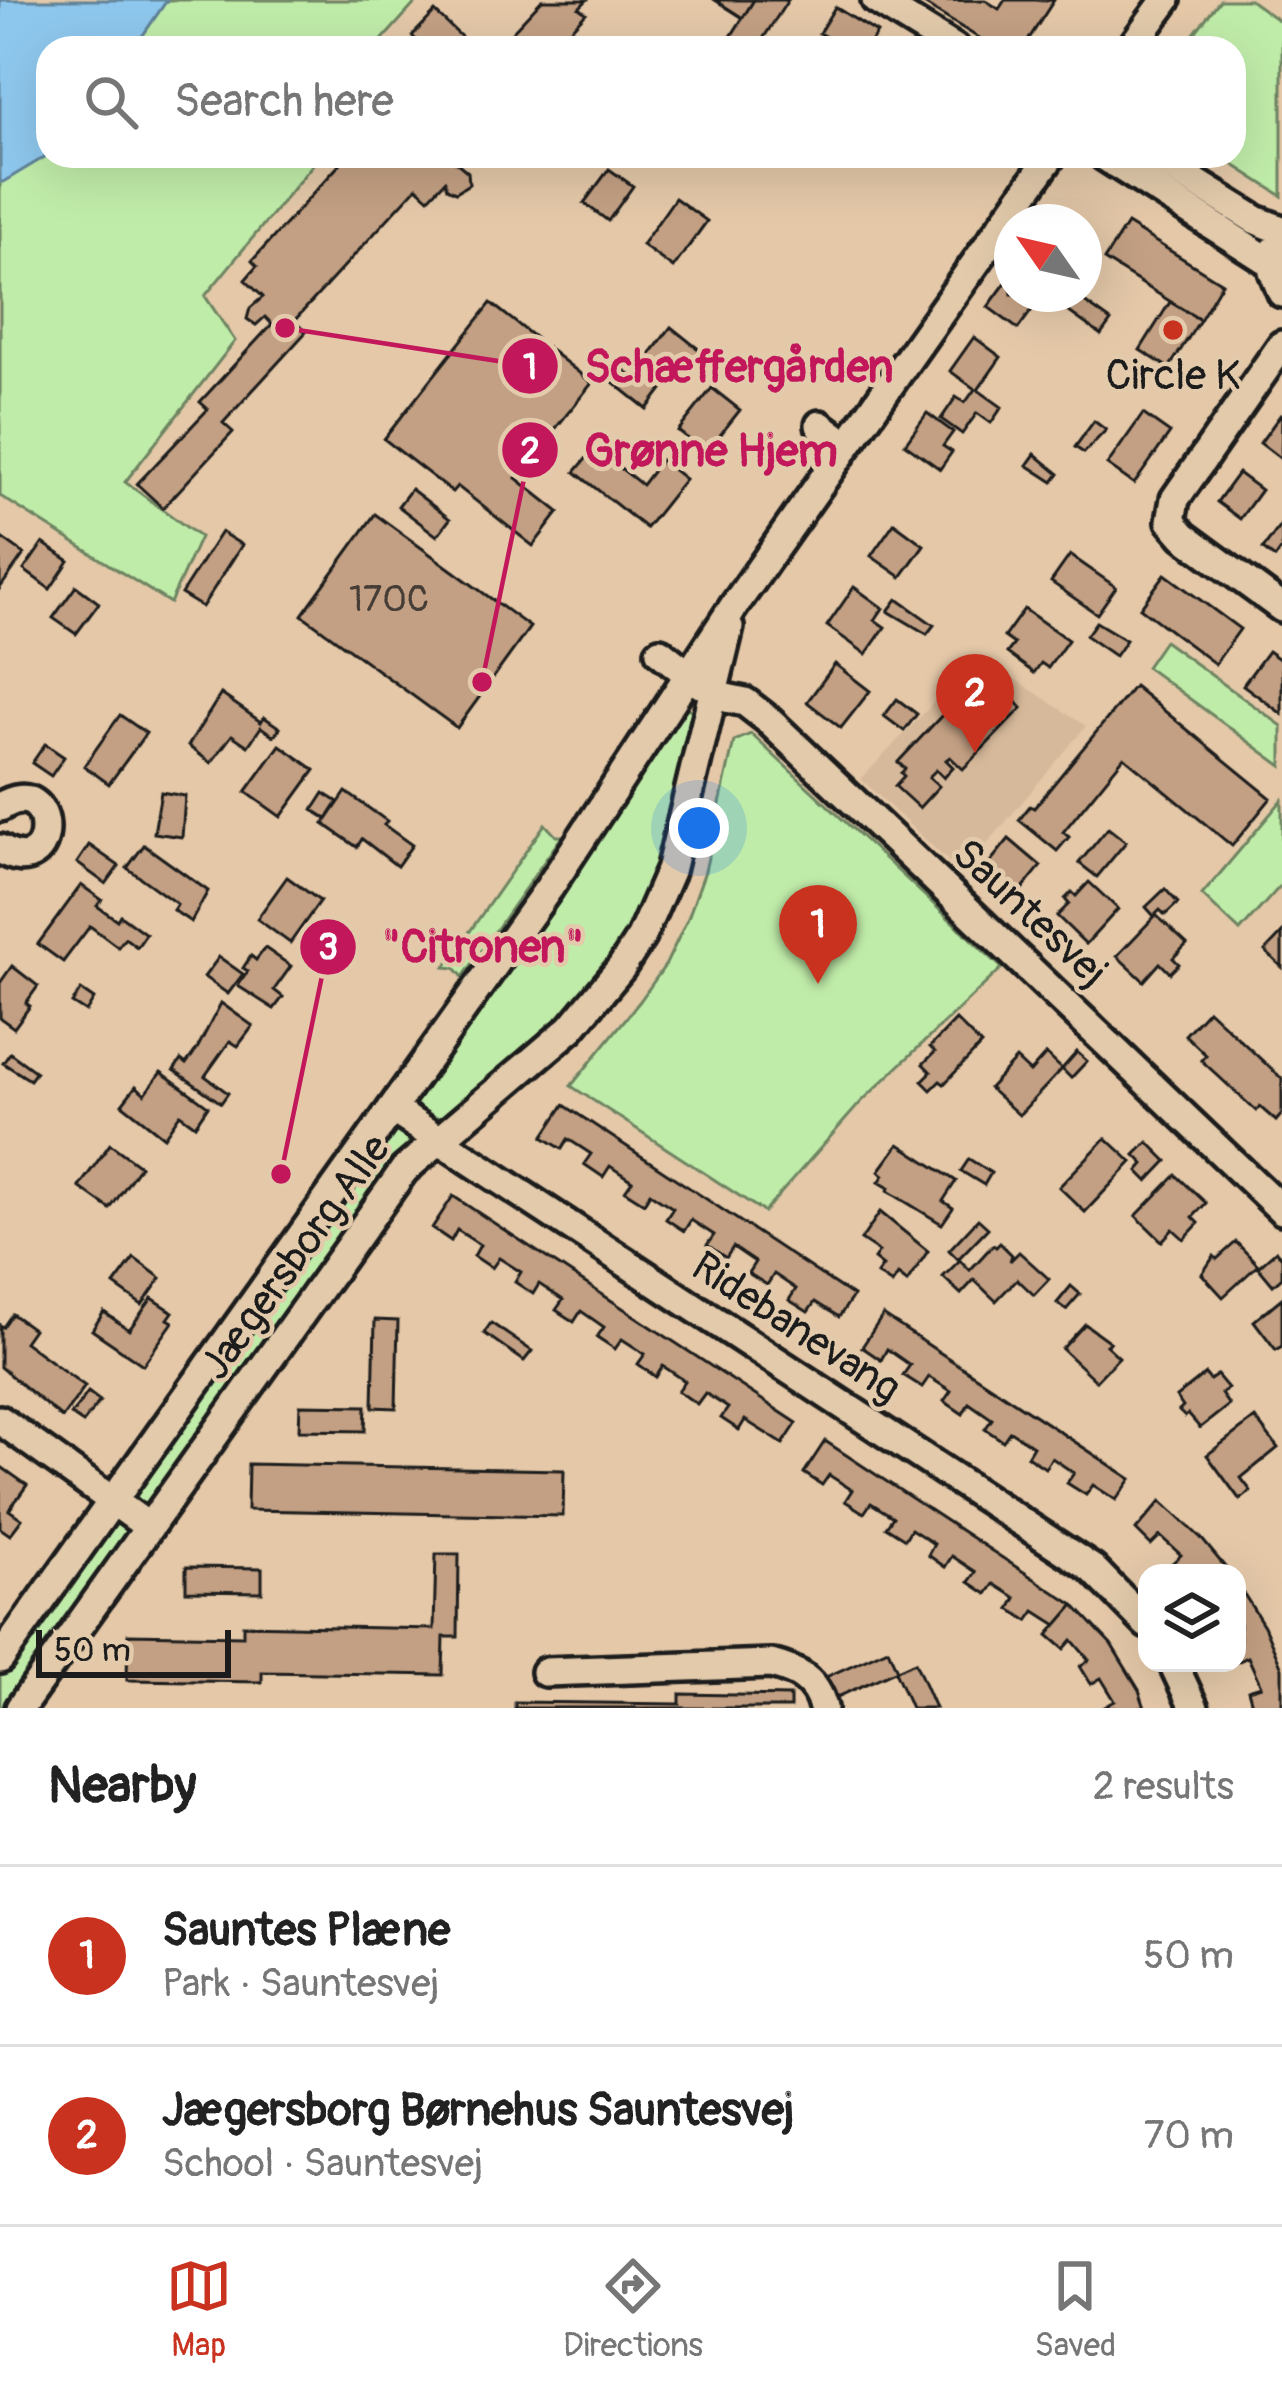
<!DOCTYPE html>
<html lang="en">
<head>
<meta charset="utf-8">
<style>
  body { margin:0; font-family:Pangolin,sans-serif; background:#f6f6f6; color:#222 }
  .controls { position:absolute; right:36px; bottom:36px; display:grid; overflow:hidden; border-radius:24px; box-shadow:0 12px 48px #0002 }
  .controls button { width:108px; height:108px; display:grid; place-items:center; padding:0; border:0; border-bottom:3px solid #e0e0e0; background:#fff; color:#222; font:60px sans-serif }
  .compass { position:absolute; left:994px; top:204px; width:108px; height:108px; border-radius:50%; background:#fff; box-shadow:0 12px 48px #0002; rotate:304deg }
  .scale { position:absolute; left:36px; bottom:30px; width:195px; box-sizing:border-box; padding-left:12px; border:6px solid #1c1c1c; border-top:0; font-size:33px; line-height:42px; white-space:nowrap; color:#1c1c1c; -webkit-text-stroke:9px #e2caab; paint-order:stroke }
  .you { position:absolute; left:699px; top:828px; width:42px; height:42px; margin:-30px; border:9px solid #fff; border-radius:50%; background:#1a73e8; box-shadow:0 0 0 18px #1a73e833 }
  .badge { display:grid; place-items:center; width:78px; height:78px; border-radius:50%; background:#c8321e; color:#fff; font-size:39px; font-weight:700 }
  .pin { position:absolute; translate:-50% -99px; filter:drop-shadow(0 3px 6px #0008) }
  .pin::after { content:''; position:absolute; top:63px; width:42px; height:36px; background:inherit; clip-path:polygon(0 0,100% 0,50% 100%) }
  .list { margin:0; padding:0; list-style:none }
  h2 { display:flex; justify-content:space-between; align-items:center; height:156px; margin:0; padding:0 48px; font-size:51px }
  h2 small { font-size:39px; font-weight:400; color:#767676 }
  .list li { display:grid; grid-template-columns:78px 1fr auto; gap:36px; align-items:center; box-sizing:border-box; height:180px; padding:0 48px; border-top:3px solid #e0e0e0 }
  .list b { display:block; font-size:45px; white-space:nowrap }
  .list p { margin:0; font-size:39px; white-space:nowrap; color:#767676 }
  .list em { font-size:39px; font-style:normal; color:#767676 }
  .icon { flex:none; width:66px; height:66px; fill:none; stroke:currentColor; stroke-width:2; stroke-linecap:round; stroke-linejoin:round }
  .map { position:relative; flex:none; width:1282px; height:1708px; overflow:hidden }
  .search { position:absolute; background:#fff; box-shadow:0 12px 48px #0002; left:36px; right:36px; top:36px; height:132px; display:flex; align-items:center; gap:30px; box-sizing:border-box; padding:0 42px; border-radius:36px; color:#767676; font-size:45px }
  .sheet { height:516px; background:#fff }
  nav { display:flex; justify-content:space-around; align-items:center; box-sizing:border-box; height:168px; border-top:3px solid #e0e0e0; background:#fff; font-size:33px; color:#767676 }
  nav a { display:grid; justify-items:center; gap:6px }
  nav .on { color:#c8321e }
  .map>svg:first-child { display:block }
  .built { fill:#d6b99a }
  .green { fill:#c0eca9; stroke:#6e8462; stroke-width:3 }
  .water { fill:#8ec7ed; stroke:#608399; stroke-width:3 }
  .building { fill:#c3a083; stroke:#1c1c1c; stroke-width:3 }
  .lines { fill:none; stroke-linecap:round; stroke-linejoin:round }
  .minor-casing { stroke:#1c1c1c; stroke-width:36 }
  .minor { stroke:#e2caab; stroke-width:27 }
  .poi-dot { fill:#c8321e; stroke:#e2caab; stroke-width:4.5 }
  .labels { text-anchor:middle; stroke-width:9; stroke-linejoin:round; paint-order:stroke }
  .number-label { font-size:36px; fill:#463d36 }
  .poi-label { font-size:42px; fill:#1c1c1c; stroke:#e2caab }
  .street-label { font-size:42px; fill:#1c1c1c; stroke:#e2caab }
  .leader { fill:none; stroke:#c2185b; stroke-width:4.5 }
  .callout-dot { fill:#c2185b; stroke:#e2caab; stroke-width:4.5 }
  .mark-label { font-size:36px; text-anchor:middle; font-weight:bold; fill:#fff }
  .callout-label { font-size:45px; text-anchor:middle; font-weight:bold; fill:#c2185b; stroke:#e2caab; stroke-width:9; stroke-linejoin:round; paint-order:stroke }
</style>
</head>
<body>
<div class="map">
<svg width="1282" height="1708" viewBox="0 0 1282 1708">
  <rect width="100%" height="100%" fill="#e4c8a8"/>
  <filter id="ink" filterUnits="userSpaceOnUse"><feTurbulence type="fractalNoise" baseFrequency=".00833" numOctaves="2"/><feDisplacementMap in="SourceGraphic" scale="24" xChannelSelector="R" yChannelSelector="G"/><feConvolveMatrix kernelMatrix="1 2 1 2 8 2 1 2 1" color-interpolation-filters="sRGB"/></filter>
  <g filter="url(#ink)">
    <path class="built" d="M979,655L1086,726L962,874L861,779Z"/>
    <g class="green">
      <path d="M167,0H418L375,48H134Z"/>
      <path d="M1220,0H1250L1282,23V196L1220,156H1234V48H1183Z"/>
      <path d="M48,155L313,156L314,163L205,296L235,341L125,482L200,537L170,603L0,496V182Z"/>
      <path d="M1164,641L1282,726V766L1146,667Z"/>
      <path d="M687,708L697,713C683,781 673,857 640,919C596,1002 517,1057 447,1117C431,1119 418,1115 409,1100Z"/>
      <path d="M751,734L1002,968L861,1102L764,1212L571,1086L640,1001L666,964L688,918L705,871L734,741Z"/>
      <path d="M1282,800V884L1240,931L1202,895Z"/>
      <path d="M545,824L556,836H562L463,977L455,968L445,967Z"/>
      <path d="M393,1129L408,1139L410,1148L152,1504L142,1503L134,1494Z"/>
      <path d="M113,1523L123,1526L129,1536L11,1708H0V1674L104,1528Z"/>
    </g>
    <path class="water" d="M0,0H167L134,48H48V155L3,182H0Z"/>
    <g class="building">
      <path d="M542,0H587L579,8L586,13L553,48H497Z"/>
      <path d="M715,0H754L743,18Z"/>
      <path d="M754,0H788L757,48H729L725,46Z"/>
      <path d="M985,0L999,9L1005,0H1054L1023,48H995L919,1Z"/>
      <path d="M835,7L877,33L867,48H834L837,43L819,33Z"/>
      <path d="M435,12L473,48H425L412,36Z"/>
      <path d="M331,156H449L468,172L469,184L456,192L447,188L445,181L429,198L417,187L294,321L306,332L223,423L233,432L163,508L137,484L208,409L200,402L272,324L265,317L256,325L247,319L250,308L263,297L245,280L257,266L252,261L340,164Z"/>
      <path d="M609,169L633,186L608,221L584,203Z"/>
      <path d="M675,198L707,221L673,268L642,245Z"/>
      <path d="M1127,224L1222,283L1200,320L1104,260Z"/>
      <path d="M1010,277L1012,294H1034L1040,299L1018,329L988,307Z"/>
      <path d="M1044,294H1073L1111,321L1101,335Z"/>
      <path d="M1170,302L1200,320L1169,368L1140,350Z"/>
      <path d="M491,303L592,383L516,478L559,512L533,546L457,486L452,492L384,439Z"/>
      <path d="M671,327L701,351L685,372L679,367L647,409L613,382L623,369L641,384L654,368L645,361Z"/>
      <path d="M974,337L1001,357L978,390L1002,407L991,423L977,413L962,434L941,419L956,397L965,403L975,389L950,371Z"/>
      <path d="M712,388L740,410L706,453L678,431Z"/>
      <path d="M927,413L953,432L943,446L952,452L940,469L905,444Z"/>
      <path d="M1143,414L1170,433L1134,484L1107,465Z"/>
      <path d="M1281,414L1282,415L1281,459L1260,443Z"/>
      <path d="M1094,421L1106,430L1084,453L1075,447Z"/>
      <path d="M595,448L642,485L661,460L685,479L646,528L575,472Z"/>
      <path d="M1035,454L1059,474L1053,482L1027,465Z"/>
      <path d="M1238,473L1261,490L1240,519L1217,502Z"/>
      <path d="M411,489L450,519L437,536L398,506Z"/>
      <path d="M375,514L530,627L457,728L302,615Z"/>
      <path d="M894,523L924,545L901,577L871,556Z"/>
      <path d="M1282,523V548L1275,558L1263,549Z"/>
      <path d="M221,532L242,545L202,607L181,594Z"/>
      <path d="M0,537L24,554L0,588Z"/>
      <path d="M43,543L69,561L50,589L24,570Z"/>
      <path d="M1070,555L1116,587L1097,614L1051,582Z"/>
      <path d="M1165,574L1240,629L1215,664L1140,608Z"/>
      <path d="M76,586L99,603L76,634L53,618Z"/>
      <path d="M854,587L883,608L875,620L885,627L866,654L827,626Z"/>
      <path d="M897,599L934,625L927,634L888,611Z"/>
      <path d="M1024,609L1068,640L1048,668L1041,663L1034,673L1007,653L1014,644L1004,637Z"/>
      <path d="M1096,622L1126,640L1115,656L1086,636Z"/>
      <path d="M1268,651L1282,661V714L1243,685Z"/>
      <path d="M835,664L870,691L841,728L807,702Z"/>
      <path d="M985,670L1022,708L963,769L950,757L946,760L953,767L944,778L936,770L929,777L939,786L919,808L895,786L904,776L901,773L905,769L898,762L945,712L942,709L951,700L954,703Z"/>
      <path d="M1134,686L1271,798L1232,846L1124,757L1063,832L1069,837L1057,851L1019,820L1030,806L1034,808Z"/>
      <path d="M221,694L261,722L264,717L280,728L274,736L261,727L248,746L232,735L211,763L188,746Z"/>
      <path d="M897,699L917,714L904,731L884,716Z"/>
      <path d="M120,715L146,733L109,784L84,766Z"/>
      <path d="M45,744L64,757L51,776L32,763Z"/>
      <path d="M280,745L315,770L281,817L246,792Z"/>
      <path d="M161,792L185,796L182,837L154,833Z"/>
      <path d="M346,792L387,821L384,825L412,845L397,866L362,839L357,847L324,824Z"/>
      <path d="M324,793L338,802L327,819L313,810Z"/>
      <path d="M1108,828L1126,842L1097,877L1079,863Z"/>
      <path d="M1009,839L1041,866L1019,893L986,867Z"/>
      <path d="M89,845L119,866L106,884L77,863Z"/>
      <path d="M144,845L208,891L191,922L173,910L177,904L127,868Z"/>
      <path d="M287,877L320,901L290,943L257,919Z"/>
      <path d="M1089,882L1118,909L1086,944L1057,916L1069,904L1065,899L1072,892L1076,896Z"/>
      <path d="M81,885L102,900L97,906L117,920L120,915L146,934L137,947L125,938L118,947L90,926L63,962L38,944Z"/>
      <path d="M1165,889L1178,903L1165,915L1160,910L1154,916L1146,907Z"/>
      <path d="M1156,915L1187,944L1173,958L1179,964L1170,973L1160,963L1144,981L1117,956Z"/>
      <path d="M1282,933V967L1265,951Z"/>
      <path d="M265,948L291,966L274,990L283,997L274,1009L238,986L248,971L243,968L251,956L256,960Z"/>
      <path d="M219,957L243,974L228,994L204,977Z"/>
      <path d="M12,966L38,986L26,1003L30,1006L14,1028L0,1018V983Z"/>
      <path d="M81,990L94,999L86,1012L72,1003Z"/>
      <path d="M221,1003L253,1026L238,1046L230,1041L205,1076L228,1093L221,1103L174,1070L181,1060L186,1064L197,1049Z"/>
      <path d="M1208,1010L1282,1079V1114L1276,1121L1260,1107L1256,1111L1201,1060L1206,1055L1185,1035Z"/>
      <path d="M956,1020L981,1045L944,1084L940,1081L931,1090L922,1081L931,1072L923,1064L935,1052L930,1047Z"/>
      <path d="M1077,1052L1087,1061L1071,1078L1062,1069Z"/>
      <path d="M10,1053L36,1072L30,1080L3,1063Z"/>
      <path d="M1046,1054L1062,1069L1019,1115L989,1088L1016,1059L1030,1072Z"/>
      <path d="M161,1072L208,1106L195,1125L180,1114L164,1137L122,1104L136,1086L145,1094Z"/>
      <path d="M564,1105L853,1296L839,1317L815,1302L808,1312L789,1300L796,1289L774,1274L767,1285L748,1273L755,1262L733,1247L726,1258L707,1245L714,1235L691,1220L684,1231L666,1219L673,1208L650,1193L644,1203L625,1191L632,1181L610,1166L603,1177L584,1164L591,1154L568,1139L562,1149L543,1137Z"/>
      <path d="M1106,1138L1132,1162L1085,1212L1059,1187Z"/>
      <path d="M1148,1142L1167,1161L1148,1181L1138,1171L1144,1164L1135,1155Z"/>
      <path d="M110,1144L140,1166L110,1209L79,1187Z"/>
      <path d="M899,1144L956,1181L943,1201L953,1208L942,1224L888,1191L889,1188L879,1182L884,1175L879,1171Z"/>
      <path d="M969,1159L991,1173L984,1185L961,1171Z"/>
      <path d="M1176,1175L1206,1203L1193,1217L1199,1223L1184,1239L1173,1229L1162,1241L1136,1216Z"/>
      <path d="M453,1196L797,1423L783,1444L745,1420L739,1430L721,1418L728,1408L705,1393L697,1404L678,1391L685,1381L663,1366L656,1377L638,1364L645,1354L622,1339L615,1349L597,1337L604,1327L581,1311L574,1322L556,1310L563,1300L539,1284L533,1294L515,1282L521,1272L499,1258L492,1268L474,1256L480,1245L457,1230L451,1241L432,1228Z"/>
      <path d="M880,1212L928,1251L907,1282L898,1275L892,1284L877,1274L883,1266L874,1259L879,1252L861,1240Z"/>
      <path d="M978,1219L988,1228L958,1259L949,1250Z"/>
      <path d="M1236,1242L1258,1265L1223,1297L1202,1274L1214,1256L1217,1259Z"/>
      <path d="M1000,1243L1012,1255L1010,1261L1019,1252L1049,1279L1034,1295L1017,1279L996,1301L974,1280L961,1294L943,1277L960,1260L970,1270L993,1245L996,1247Z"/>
      <path d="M1276,1251L1282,1257V1277L1273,1285L1258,1267Z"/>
      <path d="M134,1258L161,1278L142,1305L114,1285Z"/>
      <path d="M1071,1286L1080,1294L1066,1310L1057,1303Z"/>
      <path d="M152,1298L173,1312L168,1319L173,1322L143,1365L92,1330L104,1312L129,1330Z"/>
      <path d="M1282,1298V1346L1276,1350L1254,1321Z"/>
      <path d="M12,1314L33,1329L24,1342L85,1386L62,1418L0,1367V1325L3,1327Z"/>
      <path d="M883,1315L1131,1479L1116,1500L1093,1485L1086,1495L1067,1483L1074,1473L1052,1458L1045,1468L1027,1456L1033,1446L1010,1431L1003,1441L985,1429L992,1419L969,1403L963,1414L944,1401L951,1391L929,1377L922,1387L903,1375L910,1365L887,1349L881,1360L862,1347Z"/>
      <path d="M375,1320L398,1321L396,1408L373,1407Z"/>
      <path d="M491,1323L532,1351L524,1361L484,1333Z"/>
      <path d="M1085,1324L1110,1342L1106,1345L1119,1357L1096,1381L1062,1349Z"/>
      <path d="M1205,1374L1210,1380L1217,1375L1228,1388L1221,1394L1229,1405L1200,1428L1188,1414L1185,1417L1179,1411L1183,1407L1176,1397Z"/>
      <path d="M88,1392L100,1401L83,1423L71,1415Z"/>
      <path d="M300,1405L366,1406L365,1431L299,1430Z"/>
      <path d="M1255,1418L1278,1448L1241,1478L1251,1491L1240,1500L1207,1455Z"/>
      <path d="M825,1441L1074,1605L1057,1625L1035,1611L1028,1621L1010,1609L1016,1598L994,1584L987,1594L969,1582L976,1572L952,1556L945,1567L928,1555L934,1544L911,1529L905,1539L886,1527L893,1517L871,1503L864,1513L845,1501L852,1490L829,1475L822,1485L804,1473Z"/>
      <path d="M248,1464L564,1470L563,1516L247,1510Z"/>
      <path d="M0,1466L27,1485L9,1510L22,1519L10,1535L0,1528Z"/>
      <path d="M1161,1501L1201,1538L1230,1573H1179L1171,1564L1181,1555L1160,1536L1151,1545L1136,1530Z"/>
      <path d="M436,1554H459L458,1637H444L443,1675L262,1672V1682L127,1680L128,1634L243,1636V1625L434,1629Z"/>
      <path d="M186,1567L262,1568V1592L186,1591Z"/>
      <path d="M1237,1583L1264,1626L1282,1668V1708L1266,1705L1253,1708L1248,1690L1261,1686L1248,1657L1237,1662L1240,1639Z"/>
      <path d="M1074,1605L1111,1644L1139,1690L1145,1708H1103L1115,1701L1101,1678L1091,1684L1080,1666L1089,1660L1072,1640L1064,1649L1048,1635Z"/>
      <path d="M888,1649L897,1670L915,1662L935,1708H911L895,1671L835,1698L826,1677Z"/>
      <path d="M680,1694L790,1696V1708H515V1702L680,1704Z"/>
    </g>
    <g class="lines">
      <defs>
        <g id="minor">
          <path d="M876,0L954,48"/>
          <path d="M1131,48L1166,0"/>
          <path d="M1104,156L1273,264"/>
          <path d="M1153,156L1256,220L1282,230"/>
          <path d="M1275,250L1273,271L1282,293"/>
          <path d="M1282,345L1175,499L1171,521L1184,536L1282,608"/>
          <path d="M820,425L847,445"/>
          <path d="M660,652L700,684"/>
          <path d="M712,695L745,702L767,719L1282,1210"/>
          <path d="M0,807C60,769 60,887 0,849"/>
          <path d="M392,1109L1093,1569L1147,1624"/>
          <path d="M0,1420L149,1527"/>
          <path d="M0,1659L549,888L734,606L1051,156"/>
          <path d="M1173,1663L1194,1708"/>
          <path d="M545,1672L771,1664C798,1671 816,1680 823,1708"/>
          <path d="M20,1708L404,1170L571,1028L621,968L641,937L670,871L729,627"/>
        </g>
      </defs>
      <use href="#minor" class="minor-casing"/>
      <use href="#minor" class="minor"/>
    </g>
  </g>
  <circle class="poi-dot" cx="1173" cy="330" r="12"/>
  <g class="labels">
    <g class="number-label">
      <text x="389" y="611">170C</text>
    </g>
    <g class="poi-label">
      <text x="1173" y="389">Circle K</text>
    </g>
    <g class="street-label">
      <text transform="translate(1031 912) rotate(43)" y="15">Sauntesvej</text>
      <text transform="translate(294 1256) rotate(-54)" y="15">Jægersborg Alle</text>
      <text transform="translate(797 1326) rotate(33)" y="15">Ridebanevang</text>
    </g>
  </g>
  <path class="leader" d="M285 328L530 366M482 682L530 450M281 1174L328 947"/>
  <g class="callout-dot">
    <circle cx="285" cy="328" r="12"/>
    <circle cx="482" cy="682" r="12"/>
    <circle cx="281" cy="1174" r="12"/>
    <circle cx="530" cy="366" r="30"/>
    <circle cx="530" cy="450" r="30"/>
    <circle cx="328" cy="947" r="30"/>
  </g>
  <g class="mark-label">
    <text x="530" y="379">1</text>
    <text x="530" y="463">2</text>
    <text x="328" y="959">3</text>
  </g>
  <g class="callout-label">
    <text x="739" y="382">Schæffergården</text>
    <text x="711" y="466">Grønne Hjem</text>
    <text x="483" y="962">"Citronen"</text>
  </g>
</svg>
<div class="controls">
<button><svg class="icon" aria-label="layers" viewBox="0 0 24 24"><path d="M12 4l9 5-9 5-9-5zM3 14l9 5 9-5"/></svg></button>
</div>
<svg class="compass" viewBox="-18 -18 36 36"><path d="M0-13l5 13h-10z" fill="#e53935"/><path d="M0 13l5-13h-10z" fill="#767676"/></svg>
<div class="scale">50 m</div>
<div class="you"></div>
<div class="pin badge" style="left:818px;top:984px">1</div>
<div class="pin badge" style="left:975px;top:753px">2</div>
<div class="search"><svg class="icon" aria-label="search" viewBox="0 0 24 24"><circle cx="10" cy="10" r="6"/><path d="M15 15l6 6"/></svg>Search here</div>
</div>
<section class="sheet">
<h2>Nearby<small>2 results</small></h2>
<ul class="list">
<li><span class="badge">1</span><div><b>Sauntes Plæne</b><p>Park · Sauntesvej</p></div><em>50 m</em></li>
<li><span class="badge">2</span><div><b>Jægersborg Børnehus Sauntesvej</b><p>School · Sauntesvej</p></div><em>70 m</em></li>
</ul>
</section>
<nav>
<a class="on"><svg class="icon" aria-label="map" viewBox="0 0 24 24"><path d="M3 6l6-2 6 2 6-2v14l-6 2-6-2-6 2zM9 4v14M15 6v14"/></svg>Map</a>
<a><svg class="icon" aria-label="directions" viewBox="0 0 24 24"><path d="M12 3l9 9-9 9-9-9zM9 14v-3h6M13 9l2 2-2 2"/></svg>Directions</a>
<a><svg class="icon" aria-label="saved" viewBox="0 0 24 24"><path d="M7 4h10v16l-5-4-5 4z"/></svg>Saved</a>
</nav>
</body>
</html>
